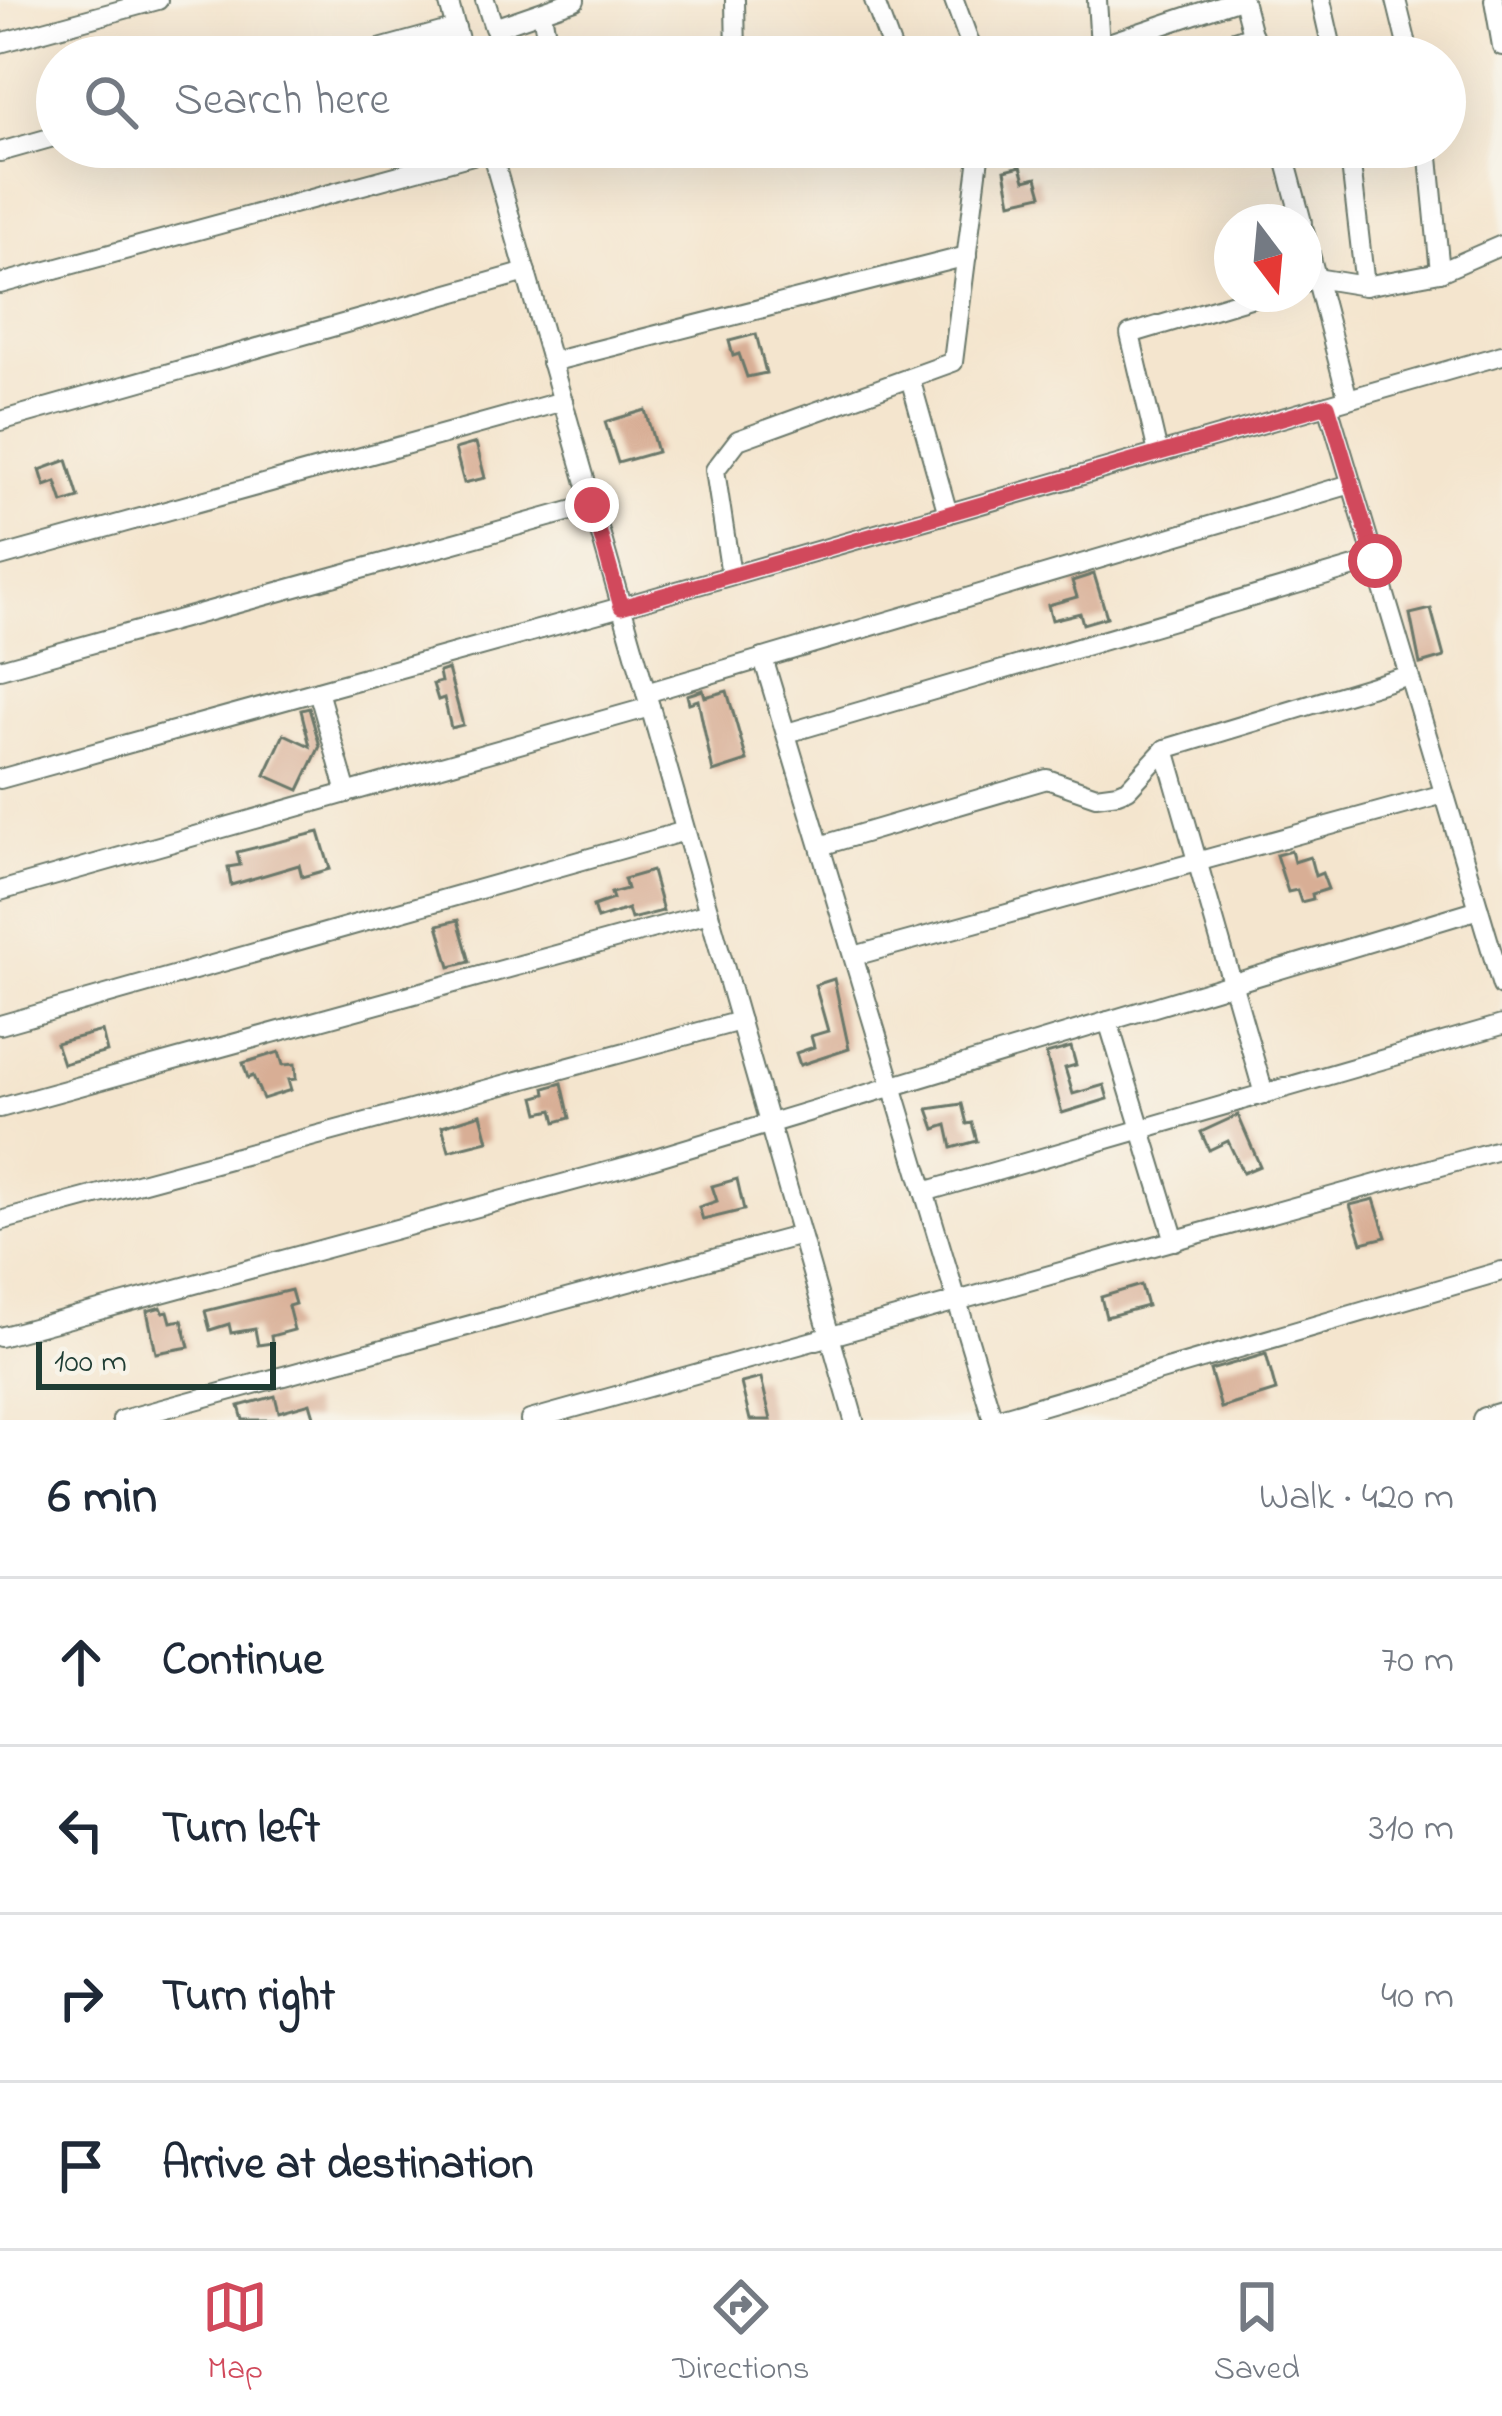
<!DOCTYPE html>
<html lang="en">
<head>
<meta charset="utf-8">
<style>
  body { margin:0; font-family:"Indie Flower",sans-serif; background:#f2f2f3; color:#1f2937 }
  .compass { position:absolute; left:1214px; top:204px; width:108px; height:108px; border-radius:50%; background:#fff; box-shadow:0 12px 48px #0002; rotate:164deg }
  .scale { position:absolute; left:36px; bottom:30px; width:240px; box-sizing:border-box; padding-left:12px; border:6px solid #1f3d34; border-top:0; font-size:33px; line-height:42px; white-space:nowrap; color:#1f3d34; -webkit-text-stroke:9px #f7f3e8; paint-order:stroke }
  .stop { position:absolute; width:36px; height:36px; margin:-27px; border:9px solid #d1495b; border-radius:50%; background:#fff }
  .stop.end { background:#d1495b; border-color:#fff; box-shadow:0 3px 12px #0008 }
  .list { margin:0; padding:0; list-style:none }
  h2 { display:flex; justify-content:space-between; align-items:center; height:156px; margin:0; padding:0 48px; font-size:51px }
  h2 small { font-size:39px; font-weight:400; color:#747a83 }
  .list li { display:grid; grid-template-columns:78px 1fr auto; gap:36px; align-items:center; box-sizing:border-box; height:168px; padding:0 48px; border-top:3px solid #e0e1e3 }
  .list b { display:block; font-size:45px; white-space:nowrap }
  .list em { font-size:39px; font-style:normal; color:#747a83 }
  .icon { flex:none; width:66px; height:66px; fill:none; stroke:currentColor; stroke-width:2; stroke-linecap:round; stroke-linejoin:round }
  .map { position:relative; flex:none; width:1502px; height:1420px; overflow:hidden }
  .search { position:absolute; background:#fff; box-shadow:0 12px 48px #0002; left:36px; right:36px; top:36px; height:132px; display:flex; align-items:center; gap:30px; box-sizing:border-box; padding:0 42px; border-radius:66px; color:#747a83; font-size:45px }
  .sheet { height:828px; background:#fff }
  nav { display:flex; justify-content:space-around; align-items:center; box-sizing:border-box; height:168px; border-top:3px solid #e0e1e3; background:#fff; font-size:33px; color:#747a83 }
  nav a { display:grid; justify-items:center; gap:6px }
  nav .on { color:#d1495b }
  .map>svg:first-child { display:block }
  .building { fill:#d8ae95 }
  .lines { fill:none; stroke-linecap:round; stroke-linejoin:round }
  .minor-casing { stroke:#6a786a; stroke-width:22 }
  .tertiary-casing { stroke:#6a786a; stroke-width:28 }
  .minor { stroke:#fff; stroke-width:18 }
  .tertiary { stroke:#fff; stroke-width:24 }
  .route { stroke:#d1495b; stroke-width:15 }
</style>
</head>
<body>
<div class="map">
<svg width="1502" height="1420" viewBox="0 0 1502 1420">
  <rect width="100%" height="100%" fill="#f7f3e8"/>
  <filter id="ink" filterUnits="userSpaceOnUse"><feTurbulence type="fractalNoise" baseFrequency=".00833" numOctaves="2"/><feDisplacementMap in="SourceGraphic" scale="24" xChannelSelector="R" yChannelSelector="G"/><feConvolveMatrix kernelMatrix="1 2 1 2 8 2 1 2 1" color-interpolation-filters="sRGB"/></filter>
  <filter id="wash" filterUnits="userSpaceOnUse"><feTurbulence type="fractalNoise" baseFrequency=".004" numOctaves="4" result="noise"/><feDisplacementMap in="SourceGraphic" scale="48" xChannelSelector="R" yChannelSelector="G"/><feGaussianBlur stdDeviation="2.7" result="paint"/><feColorMatrix in="noise" values="0 0 0 0 0 0 0 0 0 0 0 0 0 0 0 0 0 1.4 0 .05"/><feComposite in="paint" operator="in"/></filter>
  <g filter="url(#wash)">
    <rect width="100%" height="100%" fill="#f4e5ce"/>
    <g id="blocks">
      <g class="building">
        <path d="M1021,166L1025,180L1037,177L1042,195L1011,202L1005,170Z"/>
        <path d="M756,334L766,373L747,377L739,354L733,356L729,341Z"/>
        <path d="M645,410L657,452L618,463L605,422Z"/>
        <path d="M476,443L485,478L464,483L455,449Z"/>
        <path d="M67,460L79,498L63,503L56,482L45,486L40,470Z"/>
        <path d="M1094,574L1107,617L1083,624L1080,613L1052,620L1048,605L1077,597L1072,581Z"/>
        <path d="M1431,609L1444,657L1420,664L1410,614Z"/>
        <path d="M448,669L463,725L451,728L444,698L438,700L433,684L441,682L439,672Z"/>
        <path d="M703,690L705,697L727,691L747,761L713,772L698,700L689,703L687,695Z"/>
        <path d="M309,708L320,746L299,790L265,775L284,734L310,746L301,710Z"/>
        <path d="M319,832L330,869L302,877L299,865L231,885L228,867L240,865L237,852Z"/>
        <path d="M1291,851L1294,862L1310,857L1315,876L1322,873L1328,889L1312,894L1313,899L1301,902L1297,890L1288,892L1276,855Z"/>
        <path d="M652,871L663,911L631,919L628,909L597,919L593,906L613,899L611,893L627,889L624,879Z"/>
        <path d="M458,920L470,962L450,967L438,925Z"/>
        <path d="M834,979L849,1049L800,1065L796,1053L814,1047L811,1036L828,1031L815,985Z"/>
        <path d="M102,1031L107,1052L63,1064L56,1043Z"/>
        <path d="M1071,1047L1076,1065L1065,1068L1073,1094L1104,1085L1108,1099L1062,1113L1046,1054Z"/>
        <path d="M279,1052L283,1065L295,1064L296,1079L288,1080L291,1090L263,1099L253,1076L248,1078L243,1063Z"/>
        <path d="M562,1083L570,1118L556,1122L553,1110L539,1113L535,1097L546,1094L545,1088Z"/>
        <path d="M962,1104L967,1124L972,1123L977,1141L952,1148L947,1125L935,1129L928,1109Z"/>
        <path d="M481,1114L488,1141L449,1151L442,1126Z"/>
        <path d="M1238,1115L1260,1166L1243,1173L1228,1141L1209,1150L1201,1132Z"/>
        <path d="M737,1179L744,1210L703,1220L699,1207L717,1201L712,1186Z"/>
        <path d="M1374,1199L1386,1237L1362,1243L1350,1205Z"/>
        <path d="M1141,1285L1147,1306L1106,1317L1101,1297Z"/>
        <path d="M291,1290L295,1304L288,1306L294,1330L271,1336L272,1343L258,1345L255,1329L231,1333L229,1324L210,1330L205,1311Z"/>
        <path d="M161,1307L163,1312L168,1311L171,1322L182,1320L189,1347L156,1353L147,1311Z"/>
        <path d="M1266,1354L1276,1391L1221,1408L1210,1370Z"/>
        <path d="M761,1378L771,1420H750L741,1383Z"/>
        <path d="M275,1396L279,1412L310,1403L315,1420H243L239,1406Z"/>
      </g>
    </g>
  </g>
  <g filter="url(#ink)">
    <use href="#blocks" fill-opacity="0" stroke="#6a786a" stroke-width="3"/>
    <g class="lines">
      <defs>
        <g id="minor">
          <path d="M448,0L464,57"/>
          <path d="M485,0L494,28L575,0"/>
          <path d="M735,0L736,57"/>
          <path d="M874,0L895,57"/>
          <path d="M954,0L975,57"/>
          <path d="M1097,0L1100,46"/>
          <path d="M1243,0L1258,57"/>
          <path d="M1321,0L1334,57"/>
          <path d="M1396,0L1410,57"/>
          <path d="M1494,0L1502,46"/>
          <path d="M542,13L550,57"/>
          <path d="M0,43L158,0"/>
          <path d="M350,57L456,28"/>
          <path d="M1047,57L1100,46L1237,0"/>
          <path d="M1184,57L1253,35"/>
          <path d="M490,147L854,1420"/>
          <path d="M1282,147L1302,222"/>
          <path d="M1349,147L1365,286L1440,272"/>
          <path d="M1428,147L1440,272L1502,245"/>
          <path d="M0,152L57,136"/>
          <path d="M1304,231L1348,399"/>
          <path d="M1304,282L1316,278L1365,286"/>
          <path d="M0,284L491,150"/>
          <path d="M551,362L967,256"/>
          <path d="M910,378L948,514"/>
          <path d="M1328,405L1502,986"/>
          <path d="M0,421L526,272"/>
          <path d="M1158,453L1130,334L1264,294"/>
          <path d="M0,557L563,401"/>
          <path d="M731,575L715,470L738,440L953,362L980,149L984,147"/>
          <path d="M763,658L993,1420L1502,1271"/>
          <path d="M0,669L592,505"/>
          <path d="M318,691L347,793"/>
          <path d="M646,693L1351,484"/>
          <path d="M787,733L1375,561"/>
          <path d="M1165,749L1264,1094"/>
          <path d="M0,779L621,607L1502,355"/>
          <path d="M820,846L1047,779L1096,796L1118,793L1128,789L1165,749L1409,675"/>
          <path d="M0,891L650,707"/>
          <path d="M854,956L1444,794"/>
          <path d="M1108,1021L1175,1241"/>
          <path d="M0,1025L685,831"/>
          <path d="M0,1108L709,913"/>
          <path d="M924,1192L1502,1025"/>
          <path d="M0,1221L740,1021"/>
          <path d="M0,1337L632,1165L1479,909"/>
          <path d="M122,1420L801,1235"/>
          <path d="M530,1420L1502,1149"/>
        </g>
        <path id="tertiary" d="M1485,1420L1502,1415"/>
      </defs>
      <use href="#minor" class="minor-casing"/>
      <use href="#tertiary" class="tertiary-casing"/>
      <use href="#minor" class="minor"/>
      <use href="#tertiary" class="tertiary"/>
    </g>
  </g>
  <g class="lines" filter="url(#ink)">
    <path class="route" d="M592,505L621,607L1328,405L1375,561"/>
  </g>
</svg>
<svg class="compass" viewBox="-18 -18 36 36"><path d="M0-13l5 13h-10z" fill="#e53935"/><path d="M0 13l5-13h-10z" fill="#747a83"/></svg>
<div class="scale">100 m</div>
<div class="stop" style="left:1375px;top:561px"></div>
<div class="stop end" style="left:592px;top:505px"></div>
<div class="search"><svg class="icon" aria-label="search" viewBox="0 0 24 24"><circle cx="10" cy="10" r="6"/><path d="M15 15l6 6"/></svg>Search here</div>
</div>
<section class="sheet">
<h2>6 min<small>Walk · 420 m</small></h2>
<ul class="list">
<li><svg class="icon" aria-label="ahead" viewBox="0 0 24 24"><path d="M12 20V5M6 11l6-6 6 6"/></svg><div><b>Continue</b></div><em>70 m</em></li>
<li><svg class="icon" aria-label="left" viewBox="0 0 24 24"><path d="M17 20v-9H6M10 6l-5 5 5 5"/></svg><div><b>Turn left</b></div><em>310 m</em></li>
<li><svg class="icon" aria-label="right" viewBox="0 0 24 24"><path d="M7 20v-9h11M14 6l5 5-5 5"/></svg><div><b>Turn right</b></div><em>40 m</em></li>
<li><svg class="icon" aria-label="arrive" viewBox="0 0 24 24"><path d="M6 21V4h12l-3 4 3 4H6"/></svg><div><b>Arrive at destination</b></div></li>
</ul>
</section>
<nav>
<a class="on"><svg class="icon" aria-label="map" viewBox="0 0 24 24"><path d="M3 6l6-2 6 2 6-2v14l-6 2-6-2-6 2zM9 4v14M15 6v14"/></svg>Map</a>
<a><svg class="icon" aria-label="directions" viewBox="0 0 24 24"><path d="M12 3l9 9-9 9-9-9zM9 14v-3h6M13 9l2 2-2 2"/></svg>Directions</a>
<a><svg class="icon" aria-label="saved" viewBox="0 0 24 24"><path d="M7 4h10v16l-5-4-5 4z"/></svg>Saved</a>
</nav>
</body>
</html>
